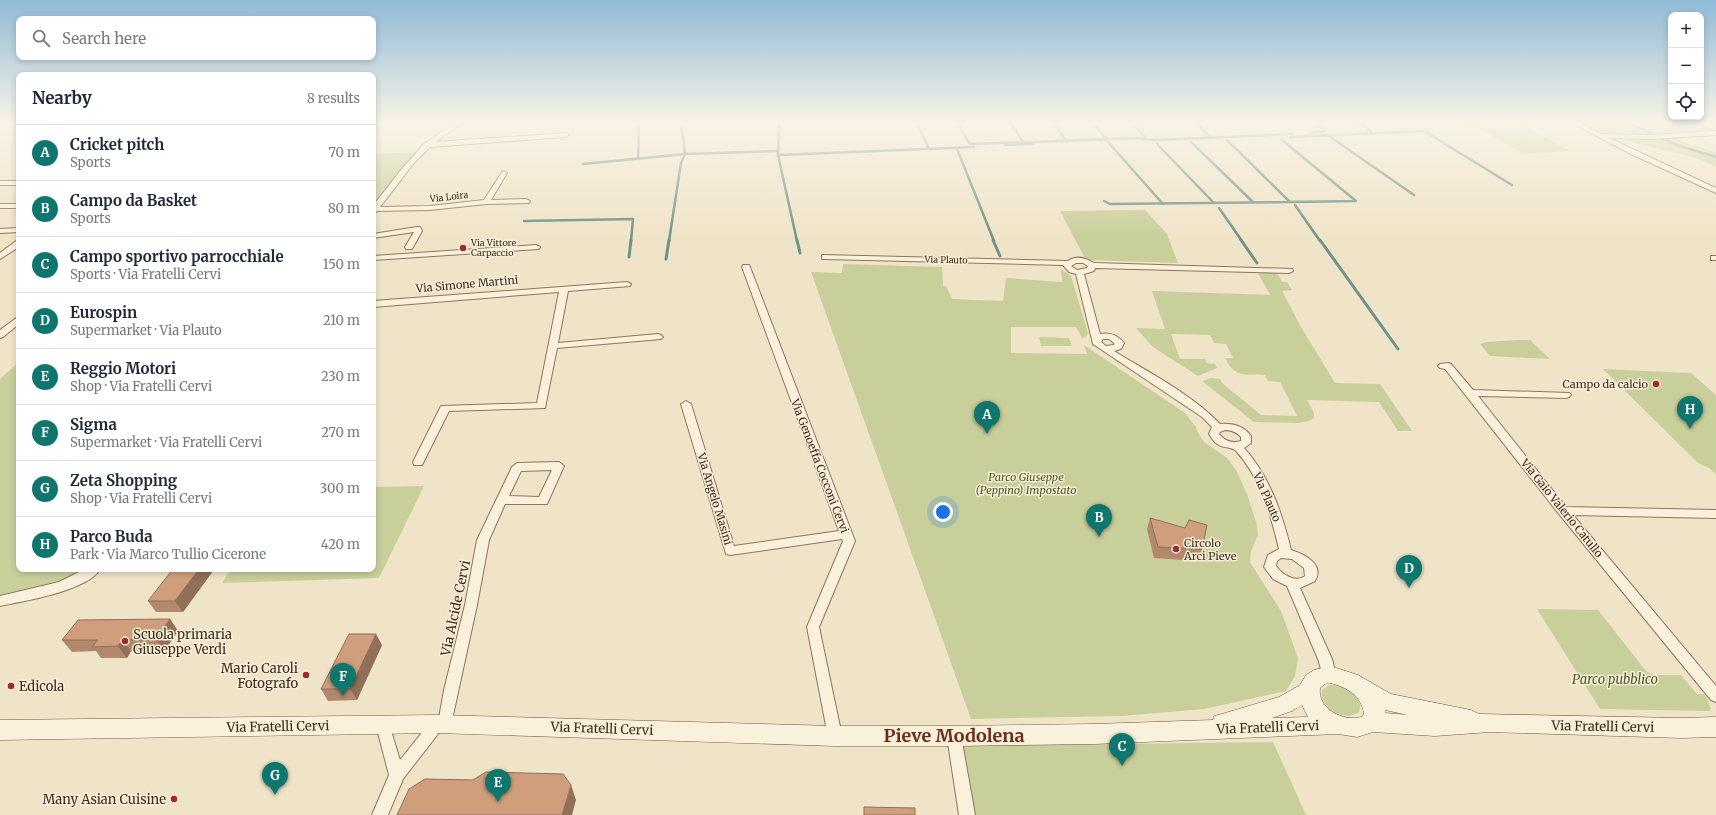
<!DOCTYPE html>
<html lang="en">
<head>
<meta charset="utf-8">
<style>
  body { margin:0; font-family:Merriweather,serif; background:#f6f6f7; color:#1f2937 }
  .controls { position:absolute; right:12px; top:12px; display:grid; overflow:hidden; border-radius:8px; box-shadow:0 2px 6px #0003 }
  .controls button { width:36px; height:36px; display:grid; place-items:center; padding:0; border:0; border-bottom:1px solid #e0e1e3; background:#fff; color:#1f2937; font:20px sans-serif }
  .you { position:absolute; left:943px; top:512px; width:14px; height:14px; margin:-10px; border:3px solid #fff; border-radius:50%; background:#1a73e8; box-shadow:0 0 0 6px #1a73e833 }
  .badge { display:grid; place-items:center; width:26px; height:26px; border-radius:50%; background:#0f766e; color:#fff; font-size:13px; font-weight:700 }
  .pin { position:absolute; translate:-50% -33px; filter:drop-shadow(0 1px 2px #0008) }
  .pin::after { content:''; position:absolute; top:21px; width:14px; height:12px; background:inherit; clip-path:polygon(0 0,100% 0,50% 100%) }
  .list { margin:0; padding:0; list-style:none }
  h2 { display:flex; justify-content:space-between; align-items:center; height:52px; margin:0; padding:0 16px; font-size:17px }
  h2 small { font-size:13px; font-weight:400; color:#747a83 }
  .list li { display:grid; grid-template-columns:26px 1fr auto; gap:12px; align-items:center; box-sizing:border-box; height:56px; padding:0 16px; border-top:1px solid #e0e1e3 }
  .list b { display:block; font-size:15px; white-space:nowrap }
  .list p { margin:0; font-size:13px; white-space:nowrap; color:#747a83 }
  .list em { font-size:13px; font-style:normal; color:#747a83 }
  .icon { flex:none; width:22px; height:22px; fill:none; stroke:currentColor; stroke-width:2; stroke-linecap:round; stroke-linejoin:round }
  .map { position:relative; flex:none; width:1716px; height:815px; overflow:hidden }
  .search { position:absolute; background:#fff; box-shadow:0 2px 6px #0003; left:16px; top:16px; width:360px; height:44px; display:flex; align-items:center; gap:10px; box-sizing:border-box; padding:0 14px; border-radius:8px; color:#747a83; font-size:15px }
  .panel { position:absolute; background:#fff; box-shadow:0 2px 6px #0003; left:16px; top:72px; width:360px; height:500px; border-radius:8px }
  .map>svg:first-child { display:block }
  .green { fill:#c9cf9b }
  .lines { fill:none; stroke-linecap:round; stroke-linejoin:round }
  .stream-far1 { stroke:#6f938a; stroke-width:2.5 }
  .stream { stroke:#6f938a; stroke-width:3 }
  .minor-casing { stroke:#8d765c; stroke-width:2 }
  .secondary-casing { stroke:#6f573f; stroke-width:1 }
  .minor { fill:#faf1dc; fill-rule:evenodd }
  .secondary { fill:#faf1dc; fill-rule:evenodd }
  .wall { fill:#b2896c }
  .shaded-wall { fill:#916f58 }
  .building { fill:#cf9f7d; stroke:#916f58 }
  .poi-dot { fill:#9e2a2b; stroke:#f7eed8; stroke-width:1.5 }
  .labels { text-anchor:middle; stroke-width:3; stroke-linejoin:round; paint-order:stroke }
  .far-street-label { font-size:9px; fill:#3d2e20; stroke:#f7eed8 }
  .far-poi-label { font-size:9px; fill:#3d2e20; stroke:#f7eed8; text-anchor:start }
  .street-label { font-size:11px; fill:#3d2e20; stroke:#f7eed8 }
  .poi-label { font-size:11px; fill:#3d2e20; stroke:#f7eed8; text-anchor:end }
  .park-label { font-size:11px; font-style:italic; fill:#4d5a26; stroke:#f7eed8 }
  .near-street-label { font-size:13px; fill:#3d2e20; stroke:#f7eed8 }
  .near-poi-label { font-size:13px; fill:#3d2e20; stroke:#f7eed8; text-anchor:start }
  .near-park-label { font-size:13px; font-style:italic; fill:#4d5a26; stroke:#f7eed8 }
  .near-district-label { font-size:18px; font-weight:bold; fill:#6b2e1e; stroke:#f7eed8 }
</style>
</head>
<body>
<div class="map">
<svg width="1716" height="815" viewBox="0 0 1716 815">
  <rect width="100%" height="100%" fill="#f0e4c8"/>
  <g class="green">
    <path d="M1453,122H1481L1485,125H1481L1485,128L1526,126L1570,151L1522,154L1478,128H1463Z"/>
    <path d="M1573,122H1716V133L1674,137L1690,145L1716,152V167L1697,158L1632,142L1617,137L1597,136Z"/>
    <path d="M419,152L373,210V154Z"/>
    <path d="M1145,210L1167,234L1178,263L1086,260L1060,211Z"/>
    <path d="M843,264L942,267L943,286L947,287L952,299L1003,301L1006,278L1062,282L1061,269L1071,276L1088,333L1086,337L1082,338L1076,327H1011V353L1087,354L1084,345L1185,413L1196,427L1197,431L1204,442L1227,458L1236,470L1247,494L1257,525L1258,535L1251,551L1250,562L1281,611L1298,658L1295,676L1286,691L1204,709L1122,716L971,719L811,272L842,273Z"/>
    <path d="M1258,273H1277L1282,282H1287L1292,290L1282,291L1301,327L1335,383L1380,384L1412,431H1398L1379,402L1307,400L1314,413V418L1309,421L1299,423L1254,422L1202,381L1211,378L1220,379L1222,383L1261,415L1297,416L1280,382L1268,381L1265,375C1245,374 1234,378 1225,358H1233L1226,344L1214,343L1210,335L1171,334L1180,359H1205L1207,363L1215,364L1217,368L1198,376L1153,347L1136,328L1165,329L1152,291L1270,295Z"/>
    <path d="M1039,337L1069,338L1072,346H1041Z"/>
    <path d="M1519,340H1530L1550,359L1490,356L1480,344L1486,342Z"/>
    <path d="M19,362V569H94L83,577L0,601V379Z"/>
    <path d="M1603,369L1691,373L1716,395V474L1709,468L1698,463Z"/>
    <path d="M424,486L379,578L222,583L231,569H373V487Z"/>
    <path d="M1537,609L1598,610L1646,671L1654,675H1681L1697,694H1704L1708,701L1711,710L1709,711L1600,709Z"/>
    <path d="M1330,685C1344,685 1365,695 1359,712C1345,723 1319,708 1322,690Z"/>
    <path d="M1273,742L1306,815H967L956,746Z"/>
  </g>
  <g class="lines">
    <g class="stream-far1">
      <path d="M779,122L778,155L797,241"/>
      <path d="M917,122L929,149"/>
      <path d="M957,122L969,143L972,144L1137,138L1156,140L1292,134"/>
      <path d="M1010,122L1023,142"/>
      <path d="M1052,122L1066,140"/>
      <path d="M1092,122L1106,139"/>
      <path d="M1131,122L1146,138"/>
      <path d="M1195,122L1212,138"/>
      <path d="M1357,122L1371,131"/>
      <path d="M1626,122L1677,145L1716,157"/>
      <path d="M1310,133L1325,131L1313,122"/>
      <path d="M1329,136L1414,195"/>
      <path d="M1290,137L1424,131L1512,185"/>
      <path d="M1281,139L1356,201L1290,202"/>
      <path d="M1108,142L1163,204"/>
      <path d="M1191,142L1253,202"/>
      <path d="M1157,144L1214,203"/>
      <path d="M1005,145L1034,144"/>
      <path d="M957,149L994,241"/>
      <path d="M778,155L974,147"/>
      <path d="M638,158L639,122"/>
      <path d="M583,164L685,154L681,122"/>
      <path d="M1104,201L1110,204L1290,202L1227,140"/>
      <path d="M1295,205L1320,241"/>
      <path d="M1219,208L1242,241"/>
      <path d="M524,221L633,219L631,241"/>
      <path d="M669,241L681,163L685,154L778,151"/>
    </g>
    <g class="stream">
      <path d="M797,240L800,253"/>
      <path d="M993,240L1000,256"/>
      <path d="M1241,240L1257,263"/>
      <path d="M1320,240L1398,349"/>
      <path d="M629,257L631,240"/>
      <path d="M666,259L669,240"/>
    </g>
    <defs>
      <g id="minor">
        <path d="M456,122H464L435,142L566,133L569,135L566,137L430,147L414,163L380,207L430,206L484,200L502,172L504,171L507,173L491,200L526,199L530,201L529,203L486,204L430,210L377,211L373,213V206L400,171L424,144Z"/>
        <path d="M1570,122H1578L1601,134L1652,135L1716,131V135L1652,139L1609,138L1716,188V193L1633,155Z"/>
        <rect x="0" y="181" width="19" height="4"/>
        <rect x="0" y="204" width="19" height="4"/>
        <path d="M417,227H420L422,231L412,249H406L405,247L414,232L373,238V234Z"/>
        <path d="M19,228V232L0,233V229Z"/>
        <path d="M16,241H19V247L0,259V253Z"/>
        <path d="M536,245L540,247L539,249L373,260V256Z"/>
        <path d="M822,255L1068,261C1076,255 1086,258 1094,263L1292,269L1293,271L1289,273L1095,268L1094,271L1084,274L1100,334C1110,332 1118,335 1124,343L1121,349L1114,351C1148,372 1193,395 1220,424C1232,423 1244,426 1251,436V443L1244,448C1270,477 1282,513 1291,550C1304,554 1325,564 1315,581L1300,588L1332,659L1336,675L1334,679L1329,681L1324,679L1318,659L1287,586L1273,579L1264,567L1268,555L1279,549C1271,515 1260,477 1236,451C1228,444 1219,452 1209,434L1212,427L1202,417L1093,344L1076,274L1069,272L1063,265L825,259H822ZM1076,263H1083L1088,266L1087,268L1077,270L1071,266ZM1103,339H1109L1114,343V345L1106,346L1101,342ZM1225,430C1232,430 1236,432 1241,437V441C1232,444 1225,441 1219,434L1220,432ZM1281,558L1292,559L1304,568L1305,576C1295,583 1283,575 1276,566L1277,561Z"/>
        <rect x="1711" y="256" width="5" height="4"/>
        <path d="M743,265H749L750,267L855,541L819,627L842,736L840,741L835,742L830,741L828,736L807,627L843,541L842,539L730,555L726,554L681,404L686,401L691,404L734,546L839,531L742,267Z"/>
        <path d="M627,282L631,284L630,286L568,291L558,343L658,334L661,335L663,337L661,339L557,348L545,408L449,411L422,465H414L413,462L441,406L537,403L559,292L373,307V301Z"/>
        <path d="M19,316V324L3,337L0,338V330Z"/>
        <path d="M1448,363L1451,364L1473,390L1569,393L1571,395L1569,397L1566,398L1478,396L1566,507L1716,510V518L1573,515L1716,686V702L1711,700L1559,514L1445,369L1440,368L1438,366L1440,364Z"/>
        <path d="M559,462L564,466L547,504H505L489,540L477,605L450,729L445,731L441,730L403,779L388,815H372L389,775L376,725L378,721L383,719L388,721L400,760L432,720L439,718L444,690L465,605L477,540L512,467L517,463ZM552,470L539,497L509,496L521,471Z"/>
        <path d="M85,569H100C88,591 23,601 0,606V596L59,582Z"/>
        <path d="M954,730L959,731L961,736L975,815H959L947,736L949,731Z"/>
      </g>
      <path id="secondary" d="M1330,666L1358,675L1391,694L1471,710L1479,714L1681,718L1716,717V737L1681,738L1490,732L1435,736L1373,732L1357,737L1338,734L1094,744L954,746H835L437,733L0,740V720L437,715L835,726H954L1094,724L1213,720L1214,716L1222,714L1279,697L1300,685L1306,675L1314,670ZM1330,683C1347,687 1362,696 1364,714L1361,717C1344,722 1317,709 1320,688L1325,684ZM1302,705L1308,717L1272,718L1292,711ZM1385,710L1408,715L1385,713Z"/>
    </defs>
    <use href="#minor" class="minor-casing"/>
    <use href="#secondary" class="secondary-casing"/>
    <use href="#minor" class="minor"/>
    <use href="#secondary" class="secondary"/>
  </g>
  <g class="wall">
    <path d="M19,151V158L16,153Z"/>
    <path d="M1150,518L1202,549L1198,561L1154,558L1147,529Z"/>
    <path d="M213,571L183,612H156L148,601Z"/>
    <path d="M170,619L178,631L164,651H131L127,658H101L96,651L72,652L62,640Z"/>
    <path d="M382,645L357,700L328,701L321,689Z"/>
  </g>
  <g class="shaded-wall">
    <path d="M199,569H212L213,571L183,612L175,601Z"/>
    <path d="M170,619L178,631L164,651L156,639Z"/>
    <path d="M376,634L382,645L357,700L350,689Z"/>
    <path d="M122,640L131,651L127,658L118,646Z"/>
    <path d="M571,785L576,800L572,815H562Z"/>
  </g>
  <g class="building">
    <path d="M1150,518L1185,528L1189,520L1207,525L1202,549L1158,547Z"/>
    <path d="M173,569H199L175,601H148Z"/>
    <path d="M170,619L156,639L122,640L118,646L92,647L98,640H62L78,620Z"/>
    <path d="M349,634H376L350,689H321Z"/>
    <path d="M486,772L563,774L571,785L562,815H397L409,789L425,779L473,780Z"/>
    <path d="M864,807L915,808V815H864Z"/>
  </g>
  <linearGradient id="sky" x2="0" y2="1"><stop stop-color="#8fbad6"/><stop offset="0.52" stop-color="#f8f3e6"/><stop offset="1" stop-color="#f8f3e6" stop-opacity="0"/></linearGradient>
  <rect width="1716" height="236" fill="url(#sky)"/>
  <g class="poi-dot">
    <circle cx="463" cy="248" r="4"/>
    <circle cx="1656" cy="384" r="4"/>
    <circle cx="1176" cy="549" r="4"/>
    <circle cx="125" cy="641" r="4"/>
    <circle cx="306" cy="675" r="4"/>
    <circle cx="11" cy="686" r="4"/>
    <circle cx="174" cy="799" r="4"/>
  </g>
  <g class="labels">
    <g class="far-street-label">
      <text transform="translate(449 197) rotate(-7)" y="3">Via Loira</text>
      <text transform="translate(946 260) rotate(1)" y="3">Via Plauto</text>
    </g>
    <g class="far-poi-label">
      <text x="471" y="246">Via Vittore<tspan x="471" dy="10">Carpaccio</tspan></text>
    </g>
    <g class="street-label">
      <text transform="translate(467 284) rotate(-5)" y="4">Via Simone Martini</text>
      <text transform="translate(820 466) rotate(69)" y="4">Via Genoeffa Cocconi Cervi</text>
      <text transform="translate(1267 497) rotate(66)" y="4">Via Plauto</text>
      <text transform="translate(715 499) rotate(73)" y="4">Via Angelo Masini</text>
      <text transform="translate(1562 508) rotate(51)" y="4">Via Gaio Valerio Catullo</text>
    </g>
    <g class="poi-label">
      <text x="1648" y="388">Campo da calcio</text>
      <text x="1184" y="547" text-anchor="start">Circolo<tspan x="1184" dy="13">Arci Pieve</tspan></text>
    </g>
    <g class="park-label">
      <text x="1026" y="481">Parco Giuseppe<tspan x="1026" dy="13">(Peppino) Impostato</tspan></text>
    </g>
    <g class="near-street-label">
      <text transform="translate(455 608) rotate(-78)" y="5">Via Alcide Cervi</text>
      <text transform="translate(278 726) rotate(-1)" y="5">Via Fratelli Cervi</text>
      <text transform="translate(1603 726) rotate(1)" y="5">Via Fratelli Cervi</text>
      <text transform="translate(1268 727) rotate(-2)" y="5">Via Fratelli Cervi</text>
      <text transform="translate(602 728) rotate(2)" y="5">Via Fratelli Cervi</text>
    </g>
    <g class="near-poi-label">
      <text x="133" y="639">Scuola primaria<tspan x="133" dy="15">Giuseppe Verdi</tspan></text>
      <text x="298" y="673" text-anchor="end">Mario Caroli<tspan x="298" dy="15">Fotografo</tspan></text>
      <text x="19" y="691">Edicola</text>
      <text x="166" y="804" text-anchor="end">Many Asian Cuisine</text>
    </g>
    <g class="near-park-label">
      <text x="1615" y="684">Parco pubblico</text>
    </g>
    <g class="near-district-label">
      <text x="954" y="742">Pieve Modolena</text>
    </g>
  </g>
</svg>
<div class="controls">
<button>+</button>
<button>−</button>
<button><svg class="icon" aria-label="locate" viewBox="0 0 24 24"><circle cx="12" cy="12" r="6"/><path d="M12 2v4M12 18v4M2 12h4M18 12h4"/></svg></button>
</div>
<div class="you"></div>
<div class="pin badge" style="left:987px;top:434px">A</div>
<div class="pin badge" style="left:1099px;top:537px">B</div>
<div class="pin badge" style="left:1122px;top:766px">C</div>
<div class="pin badge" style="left:1409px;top:588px">D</div>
<div class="pin badge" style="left:498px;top:802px">E</div>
<div class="pin badge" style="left:343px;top:696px">F</div>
<div class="pin badge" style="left:275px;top:795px">G</div>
<div class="pin badge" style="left:1690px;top:429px">H</div>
<div class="search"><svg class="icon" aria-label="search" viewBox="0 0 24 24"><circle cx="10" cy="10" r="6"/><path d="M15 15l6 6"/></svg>Search here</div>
<section class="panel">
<h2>Nearby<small>8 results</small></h2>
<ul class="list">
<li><span class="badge">A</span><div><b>Cricket pitch</b><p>Sports</p></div><em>70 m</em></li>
<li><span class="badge">B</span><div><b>Campo da Basket</b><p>Sports</p></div><em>80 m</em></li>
<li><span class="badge">C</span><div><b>Campo sportivo parrocchiale</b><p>Sports · Via Fratelli Cervi</p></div><em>150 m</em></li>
<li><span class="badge">D</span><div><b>Eurospin</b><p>Supermarket · Via Plauto</p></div><em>210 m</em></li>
<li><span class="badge">E</span><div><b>Reggio Motori</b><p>Shop · Via Fratelli Cervi</p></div><em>230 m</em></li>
<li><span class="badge">F</span><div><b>Sigma</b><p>Supermarket · Via Fratelli Cervi</p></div><em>270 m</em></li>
<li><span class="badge">G</span><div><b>Zeta Shopping</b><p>Shop · Via Fratelli Cervi</p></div><em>300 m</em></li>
<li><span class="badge">H</span><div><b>Parco Buda</b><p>Park · Via Marco Tullio Cicerone</p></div><em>420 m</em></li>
</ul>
</section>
</div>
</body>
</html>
